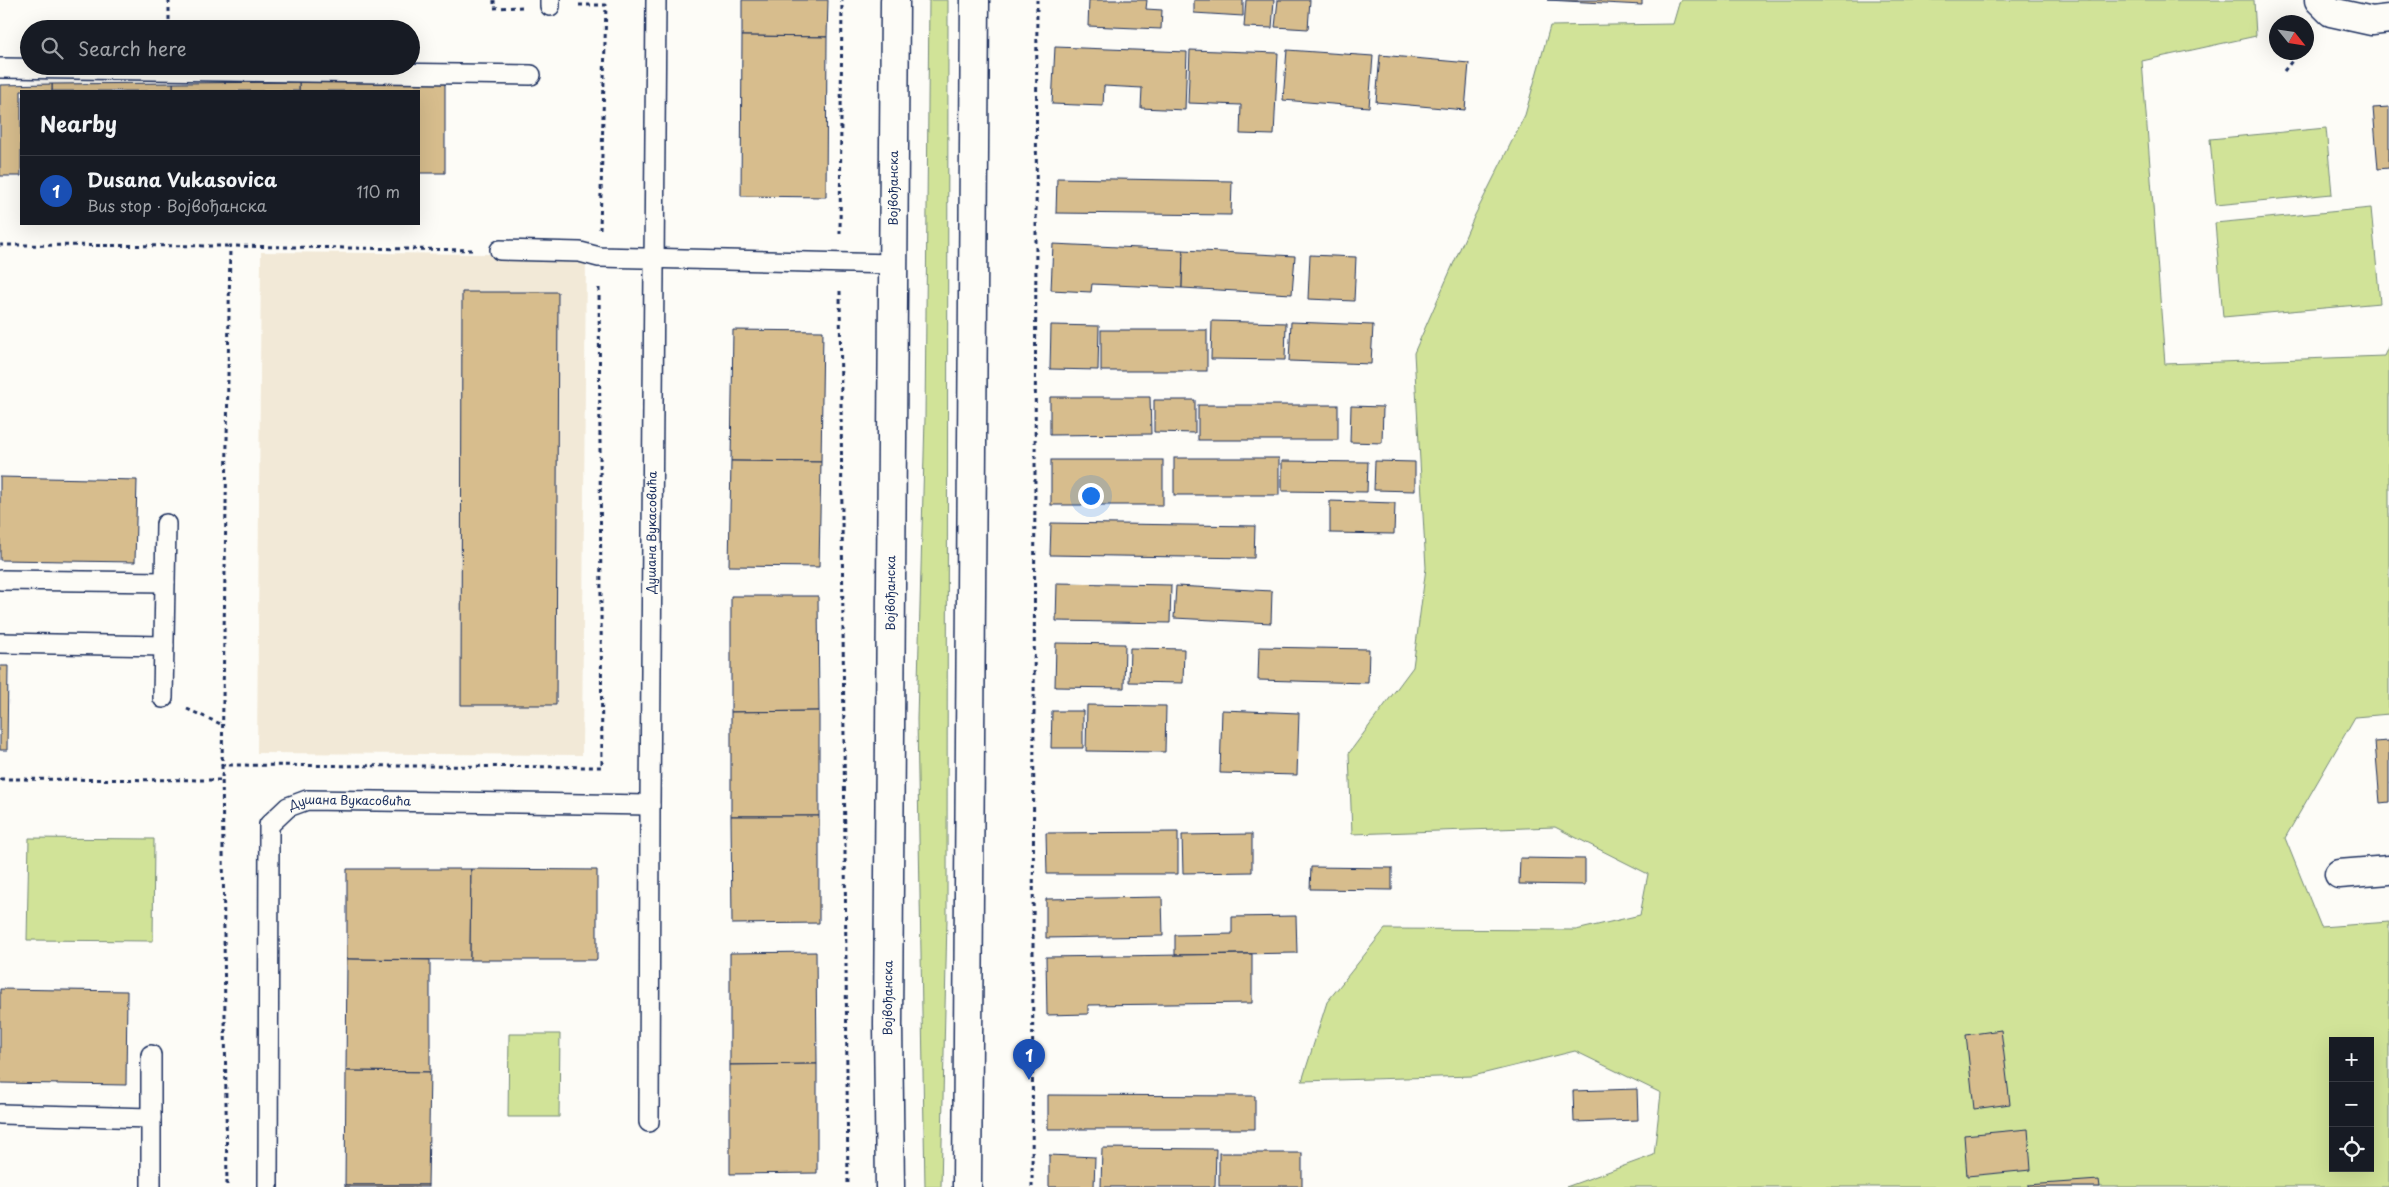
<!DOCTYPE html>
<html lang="en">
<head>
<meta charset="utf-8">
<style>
  body { margin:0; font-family:"Playpen Sans",sans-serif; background:#242831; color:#f1f3f6 }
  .controls { position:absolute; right:15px; bottom:15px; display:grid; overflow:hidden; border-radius:0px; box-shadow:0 5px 20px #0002 }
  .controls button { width:45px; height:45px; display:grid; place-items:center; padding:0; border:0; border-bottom:1px solid #363941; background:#171b24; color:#f1f3f6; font:25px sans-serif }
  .compass { position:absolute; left:2269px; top:15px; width:45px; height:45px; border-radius:50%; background:#171b24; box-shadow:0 5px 20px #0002; rotate:120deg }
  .you { position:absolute; left:1090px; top:495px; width:18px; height:18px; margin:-12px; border:4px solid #fff; border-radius:50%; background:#1a73e8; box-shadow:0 0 0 8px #1a73e833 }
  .badge { display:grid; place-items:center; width:32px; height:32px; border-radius:50%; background:#919bb2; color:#fff; font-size:16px; font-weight:700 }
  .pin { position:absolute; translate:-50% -41px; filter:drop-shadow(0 1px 2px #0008) }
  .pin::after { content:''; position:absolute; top:26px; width:18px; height:15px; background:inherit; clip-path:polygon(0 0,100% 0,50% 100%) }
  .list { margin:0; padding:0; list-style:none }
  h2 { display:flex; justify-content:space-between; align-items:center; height:65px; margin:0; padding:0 20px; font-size:21px }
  h2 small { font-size:16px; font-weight:400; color:#9ea1a6 }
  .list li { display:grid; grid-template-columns:32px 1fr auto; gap:15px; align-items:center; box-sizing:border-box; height:70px; padding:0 20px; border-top:1px solid #363941 }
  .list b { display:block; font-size:19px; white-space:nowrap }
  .list p { margin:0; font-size:16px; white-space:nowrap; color:#9ea1a6 }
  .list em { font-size:16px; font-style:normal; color:#9ea1a6 }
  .icon { flex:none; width:28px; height:28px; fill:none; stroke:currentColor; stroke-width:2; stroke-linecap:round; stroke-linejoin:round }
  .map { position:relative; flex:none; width:2389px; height:1187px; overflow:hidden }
  .search { position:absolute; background:#171b24; box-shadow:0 5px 20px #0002; left:20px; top:20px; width:400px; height:55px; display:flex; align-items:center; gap:12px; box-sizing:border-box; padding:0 18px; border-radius:28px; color:#9ea1a6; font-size:19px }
  .panel { position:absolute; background:#171b24; box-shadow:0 5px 20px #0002; left:20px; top:90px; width:400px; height:135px; border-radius:0px }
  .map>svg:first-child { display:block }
  .built { fill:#f2e9d7 }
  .green { fill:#d1e398; stroke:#76897b; fill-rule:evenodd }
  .building { fill:#d7bd8d; stroke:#1b2f5e }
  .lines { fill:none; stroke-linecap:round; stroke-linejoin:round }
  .service-casing { stroke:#1b2f5e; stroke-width:22 }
  .minor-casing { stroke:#1b2f5e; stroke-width:31 }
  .secondary-casing { stroke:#1b2f5e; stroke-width:31 }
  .path { stroke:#1b2f5e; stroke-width:3; stroke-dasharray:4 4; stroke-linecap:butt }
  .service { stroke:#fdfcf7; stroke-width:19 }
  .minor { stroke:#fdfcf7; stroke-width:28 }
  .secondary { stroke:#fdfcf7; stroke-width:28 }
  .labels { text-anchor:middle; stroke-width:4; stroke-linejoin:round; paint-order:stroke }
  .street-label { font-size:12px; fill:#1b2f5e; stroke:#fdfcf7 }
</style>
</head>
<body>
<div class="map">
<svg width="2389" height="1187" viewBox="0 0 2389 1187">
  <rect width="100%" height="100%" fill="#fdfcf7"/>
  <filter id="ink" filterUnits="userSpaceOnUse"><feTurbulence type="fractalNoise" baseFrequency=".02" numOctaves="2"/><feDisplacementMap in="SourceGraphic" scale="10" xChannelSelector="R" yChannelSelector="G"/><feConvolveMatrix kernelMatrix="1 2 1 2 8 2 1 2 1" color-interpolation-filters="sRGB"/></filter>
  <g filter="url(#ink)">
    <path class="built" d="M261,252L586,255L582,755L257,753Z"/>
    <g class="green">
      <path d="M929,0H948L947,919L941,1187H925L917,719L925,418Z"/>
      <path d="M1680,0H2254L2256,36L2142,61L2165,364L2384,356L2389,345V714L2355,717L2285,838L2321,927L2389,922V1187H1566L1654,1155L1661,1093L1575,1051L1473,1076L1302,1081L1327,1002L1385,929L1576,930L1640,915L1648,874L1555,827L1352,834L1349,753L1413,667L1426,568L1414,353L1474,217L1525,115L1550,26L1673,24ZM2333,1041H2370V1168H2333Z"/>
      <path d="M2326,128L2332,194L2216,205L2210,139Z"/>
      <path d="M2371,208L2380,303L2223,317L2215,223Z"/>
      <path d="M29,838L154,839L153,941L27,940Z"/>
      <path d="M509,1034H560L559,1117H508Z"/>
    </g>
    <g class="building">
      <path d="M742,0H828L827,37L742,36Z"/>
      <path d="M1089,0H1147L1146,9L1162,10L1161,29L1088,26Z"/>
      <path d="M1194,0H1243V16L1194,13Z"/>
      <path d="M1246,0H1274L1272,28L1244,27Z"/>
      <path d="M1278,0H1310L1308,29L1275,27Z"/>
      <path d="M1547,0H1642V5Z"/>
      <path d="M742,36L827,37L826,197L741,196Z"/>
      <path d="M1055,47L1187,52L1185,110L1141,108L1142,88L1104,86L1103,106L1052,104Z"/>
      <path d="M1190,50L1278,53L1274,135L1240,134L1241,105L1188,103Z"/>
      <path d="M1287,50L1373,56L1369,107L1283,100Z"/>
      <path d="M1380,55L1469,63L1465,110L1376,102Z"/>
      <path d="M445,81V173H419V91H299V82Z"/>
      <path d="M299,82V91H173V83Z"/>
      <path d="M173,83V91H52V84Z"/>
      <path d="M52,84V91H21V176H0V85Z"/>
      <path d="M2389,107V168L2378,169L2373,108Z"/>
      <path d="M1057,178L1232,181L1231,215L1056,213Z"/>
      <path d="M1053,244L1183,250L1182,288L1092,284L1091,292L1051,290Z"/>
      <path d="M1183,250L1295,256L1292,294L1182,288Z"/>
      <path d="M1310,255L1356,257L1354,301L1308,299Z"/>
      <path d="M462,292H558L556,705H461Z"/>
      <path d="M1212,321L1286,323L1285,360L1211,359Z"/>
      <path d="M1291,322L1373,325L1371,364L1289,361Z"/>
      <path d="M1051,325L1099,326L1098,370L1050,369Z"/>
      <path d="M733,330L823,331L821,462L731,461Z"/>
      <rect x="1101" y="330" width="106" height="41"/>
      <path d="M1050,397H1150L1151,434L1050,435Z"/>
      <path d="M1154,400H1195V433L1154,432Z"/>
      <rect x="1198" y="405" width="140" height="35"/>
      <path d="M1351,406L1383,407L1382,443L1350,442Z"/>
      <rect x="1174" y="458" width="105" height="37"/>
      <rect x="1051" y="460" width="112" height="45"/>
      <path d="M731,461L821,462L819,567L729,566Z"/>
      <path d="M1282,461L1368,462L1367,492L1282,491Z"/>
      <path d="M1375,461L1415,462V491L1374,490Z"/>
      <path d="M0,477L137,480L135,562L0,560Z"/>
      <path d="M1330,501L1395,503L1394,534L1330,533Z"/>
      <path d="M1051,523L1255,526L1254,558L1050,555Z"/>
      <path d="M1057,583L1171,585L1170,623L1056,621Z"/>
      <path d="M1176,586L1272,591L1271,623L1174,618Z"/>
      <path d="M731,596H818L819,711L731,712Z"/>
      <path d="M1056,643L1125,644L1124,688L1055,687Z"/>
      <path d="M1259,647L1369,649L1368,683L1258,680Z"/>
      <path d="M1130,648L1184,649L1183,683L1129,682Z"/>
      <path d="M0,666H8L7,750H0Z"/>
      <path d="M1087,705L1166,706L1165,752L1086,751Z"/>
      <path d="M1222,710L1299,713L1297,775L1220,773Z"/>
      <path d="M819,711V816H731V712Z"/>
      <path d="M1052,711H1083V748H1051Z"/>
      <path d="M2389,741V802L2380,803L2375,742Z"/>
      <path d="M731,816H819V923L732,924Z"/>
      <path d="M1178,832V874H1047L1046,833Z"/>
      <path d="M1252,834V872L1183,873L1182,835Z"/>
      <path d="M1520,858L1585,859V885L1519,884Z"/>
      <path d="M1311,867L1392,868V890L1310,889Z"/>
      <path d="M347,869H471L470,960L347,959Z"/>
      <path d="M471,869L597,870V960H470Z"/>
      <path d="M1162,897L1163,936L1046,938V899Z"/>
      <path d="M1296,916L1297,953L1175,955V935L1232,934V917Z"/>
      <path d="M816,952L817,1064L730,1065V953Z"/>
      <path d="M1252,954V1003L1088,1005V1014L1047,1015L1046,957Z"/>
      <path d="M347,959L430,960V1072L346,1071Z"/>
      <path d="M0,989L127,991L126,1085L0,1083Z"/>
      <path d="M2001,1030L2010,1104L1974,1109L1966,1035Z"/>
      <path d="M817,1064V1173L730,1174V1065Z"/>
      <path d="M346,1071L430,1072L428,1185H345Z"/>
      <path d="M1637,1089L1638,1120L1574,1122L1573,1091Z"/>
      <path d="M1048,1095L1255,1096V1129H1048Z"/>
      <path d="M2028,1129L2031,1170L1967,1176L1964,1135Z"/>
      <path d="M1102,1148L1216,1149L1215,1187H1101Z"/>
      <rect x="1219" y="1153" width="83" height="33"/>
      <path d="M1049,1155L1095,1157L1094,1187H1049Z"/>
      <path d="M2099,1180L2100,1187H2028V1185Z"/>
      <rect x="345" y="1185" width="83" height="2"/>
    </g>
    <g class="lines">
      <defs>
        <g id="service">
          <path d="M550,0V6"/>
          <path d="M0,68L531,75"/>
          <path d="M500,250L580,252L599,257L893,264"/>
          <path d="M0,580L165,582"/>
          <path d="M0,643L164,646"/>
          <path d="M163,698L166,524"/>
          <path d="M0,1114L151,1118"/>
          <path d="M649,1122L650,805"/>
          <path d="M151,1187V1055"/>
          <path id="s1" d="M268,1187L269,825L288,807L307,800L650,805L656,0"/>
        </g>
        <g id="minor">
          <path d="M2319,0L2331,12L2372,21L2389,19"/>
          <path d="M2339,874L2389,870"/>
        </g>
        <g id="secondary">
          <path id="s2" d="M890,1187L888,1025L895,0"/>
          <path d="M967,1187L975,0"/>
        </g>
      </defs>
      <use href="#service" class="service-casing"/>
      <use href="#minor" class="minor-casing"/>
      <use href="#secondary" class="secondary-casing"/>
      <g class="path">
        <path d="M169,0V29"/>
        <path d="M494,0V8L522,7"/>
        <path d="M579,5H606L600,229"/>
        <path d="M2284,71L2299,52"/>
        <path d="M840,234L842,0"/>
        <path d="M0,245L229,246"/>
        <path d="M472,250L230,246L222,765L602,767L599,285"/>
        <path d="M840,291L848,1187"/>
        <path d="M187,709L223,725"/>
        <path d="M222,765L227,1187"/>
        <path d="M0,779L222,780"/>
        <path d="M1032,1187L1037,0"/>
      </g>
      <use href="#service" class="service"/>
      <use href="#minor" class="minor"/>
      <use href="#secondary" class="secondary"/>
    </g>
  </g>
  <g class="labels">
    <g class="street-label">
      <text dy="4" stroke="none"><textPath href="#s2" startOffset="999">Војвођанска</textPath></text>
      <text dy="4" stroke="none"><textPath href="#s1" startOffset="1024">Душана Вукасовића</textPath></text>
      <text dy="4" stroke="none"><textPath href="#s2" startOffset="594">Војвођанска</textPath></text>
      <text dy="4" stroke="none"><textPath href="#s1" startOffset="451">Душана Вукасовића</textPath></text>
      <text dy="4" stroke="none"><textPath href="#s2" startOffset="189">Војвођанска</textPath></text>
    </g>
  </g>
</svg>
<div class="controls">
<button>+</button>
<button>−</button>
<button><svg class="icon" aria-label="locate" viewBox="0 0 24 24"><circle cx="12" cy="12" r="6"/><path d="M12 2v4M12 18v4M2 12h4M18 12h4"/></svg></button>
</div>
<svg class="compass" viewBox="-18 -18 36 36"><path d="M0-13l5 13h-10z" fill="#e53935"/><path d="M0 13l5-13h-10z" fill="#9ea1a6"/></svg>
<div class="you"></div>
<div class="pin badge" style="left:1029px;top:1080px;background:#1a4fb4">1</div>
<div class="search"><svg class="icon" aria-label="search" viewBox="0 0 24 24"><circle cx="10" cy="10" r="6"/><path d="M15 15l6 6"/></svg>Search here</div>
<section class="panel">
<h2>Nearby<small></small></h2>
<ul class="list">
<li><span class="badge" style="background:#1a4fb4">1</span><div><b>Dusana Vukasovica</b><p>Bus stop · Војвођанска</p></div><em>110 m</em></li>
</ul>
</section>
</div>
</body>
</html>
